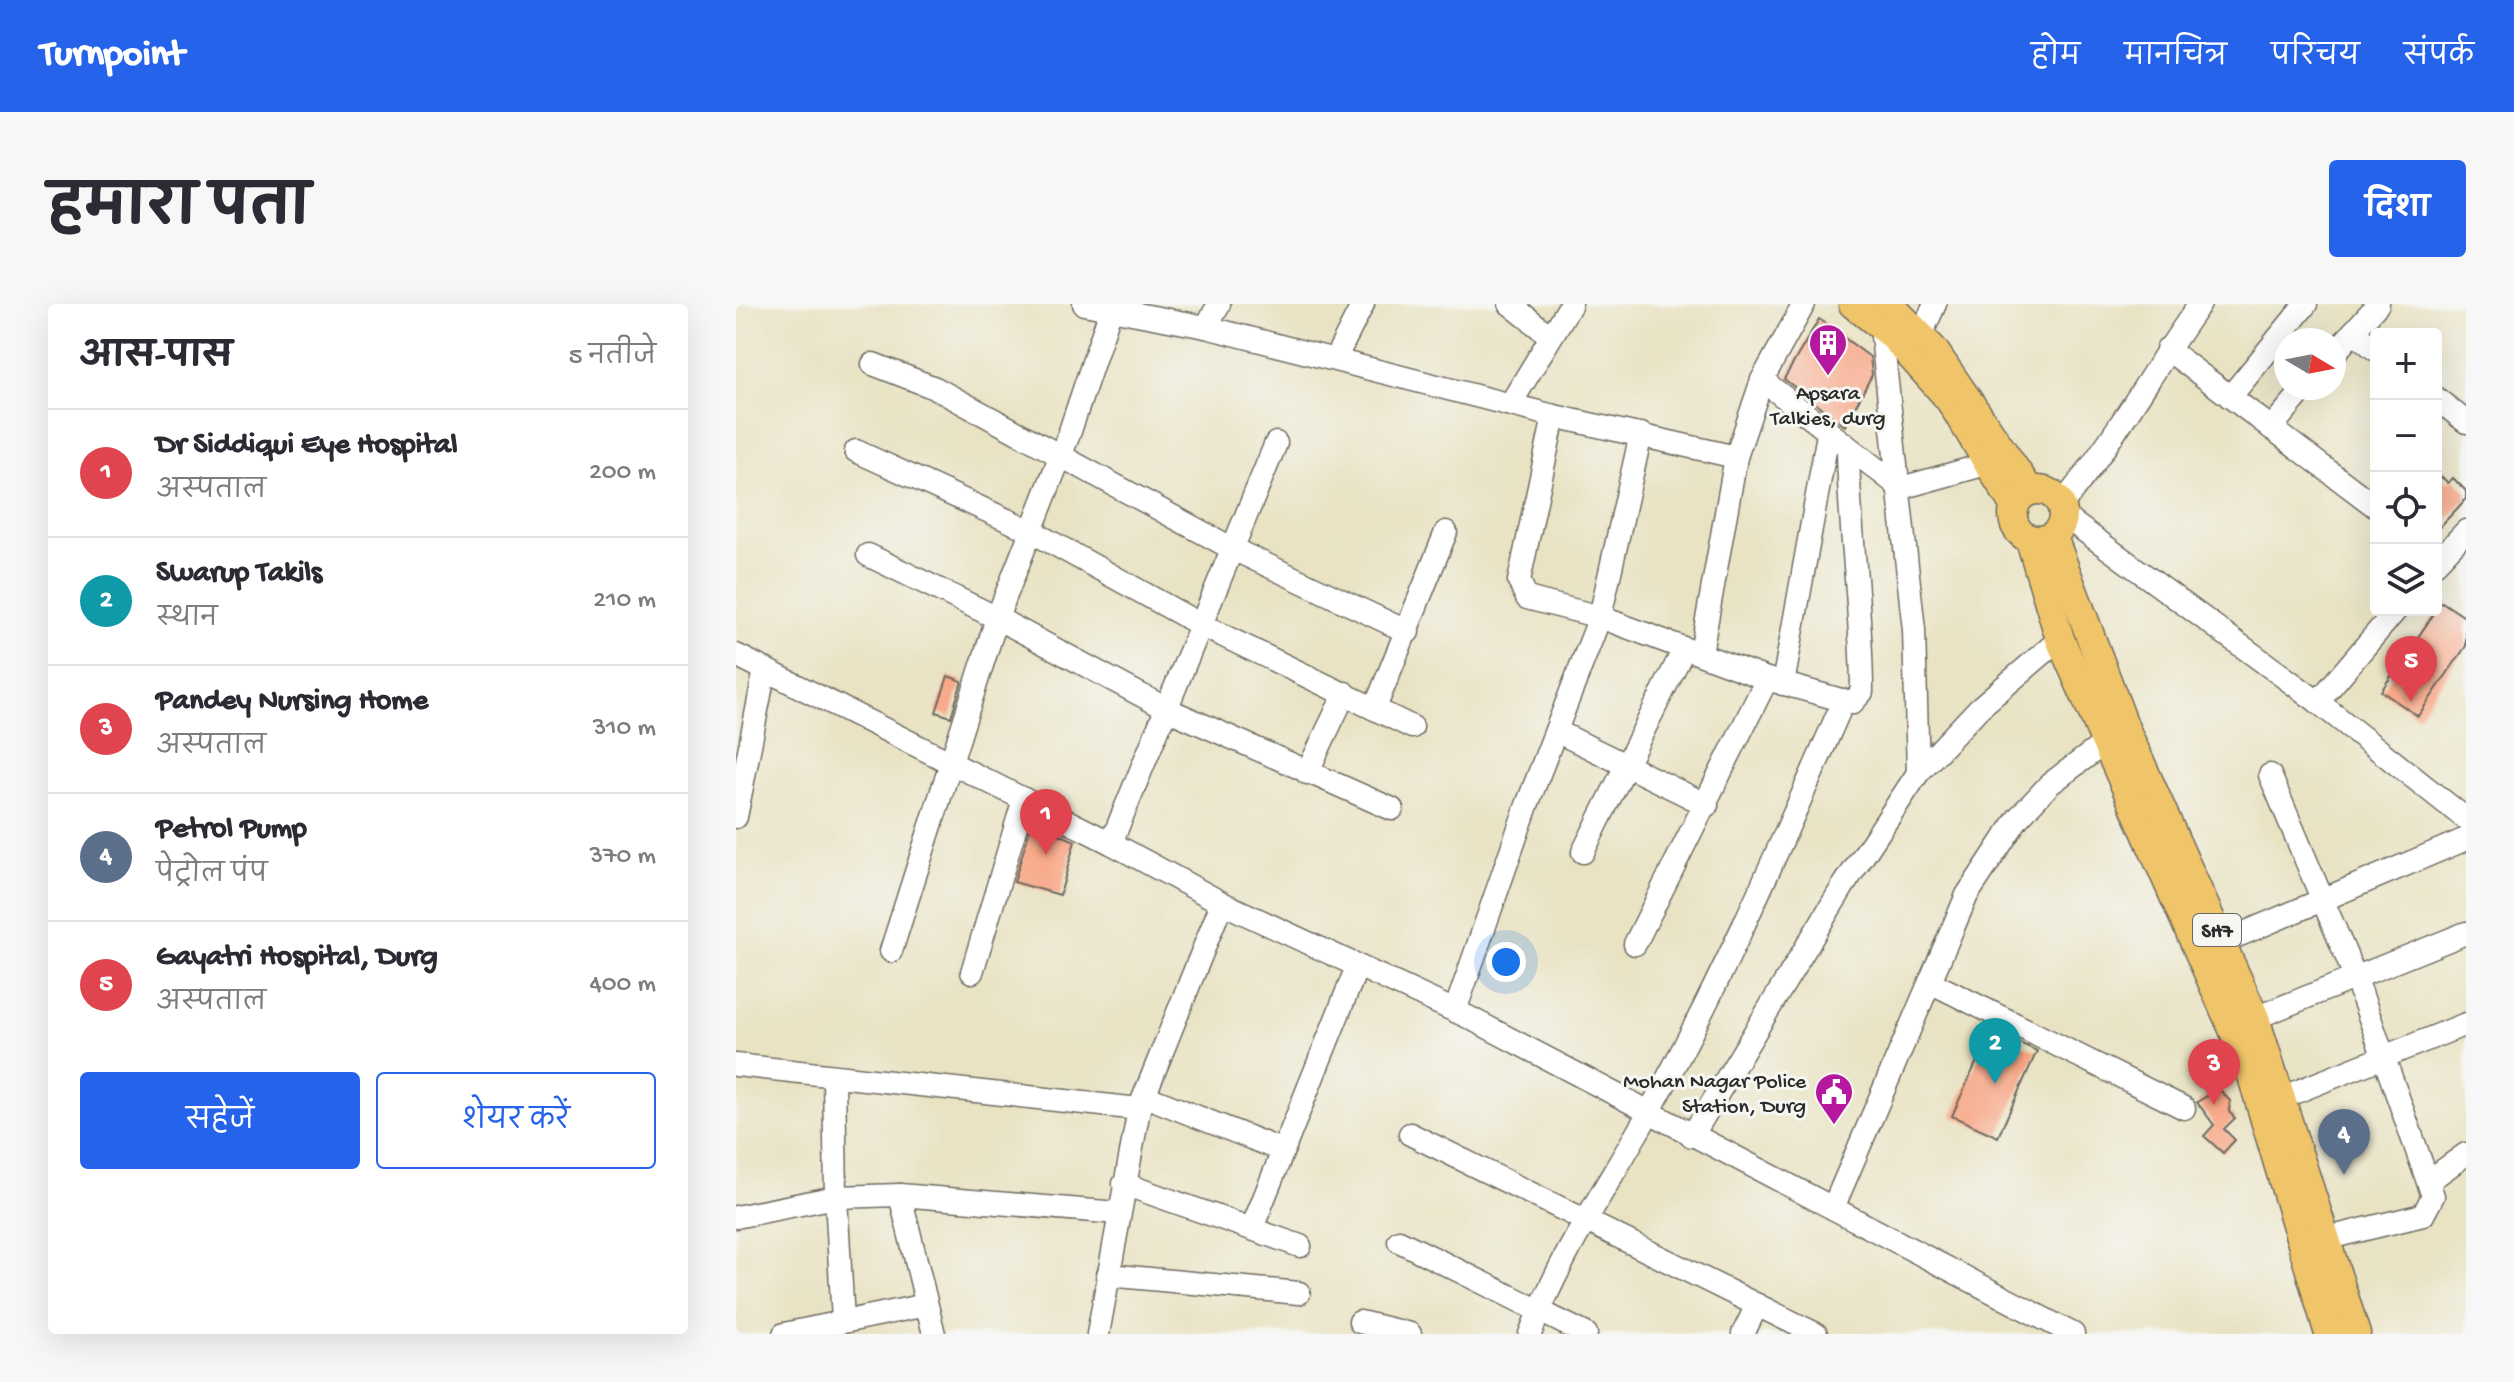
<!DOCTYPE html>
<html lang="hi">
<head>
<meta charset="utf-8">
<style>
  body { margin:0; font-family:"Gochi Hand","Playpen Sans Deva",sans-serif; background:#f7f7f7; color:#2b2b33 }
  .controls { position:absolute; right:24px; top:24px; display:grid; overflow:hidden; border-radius:8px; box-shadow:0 8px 32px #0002 }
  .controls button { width:72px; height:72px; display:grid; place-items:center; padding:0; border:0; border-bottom:2px solid #e1e1e2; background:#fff; color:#2b2b33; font:40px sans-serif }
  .compass { position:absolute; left:1538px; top:24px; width:72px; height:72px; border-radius:50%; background:#fff; box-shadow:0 8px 32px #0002; rotate:100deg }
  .you { position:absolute; left:770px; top:658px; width:28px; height:28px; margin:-20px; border:6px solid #fff; border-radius:50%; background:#1a73e8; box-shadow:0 0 0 12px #1a73e833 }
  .badge { display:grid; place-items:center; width:52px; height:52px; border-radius:50%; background:#2563eb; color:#fff; font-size:26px; font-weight:700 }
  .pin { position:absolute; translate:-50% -66px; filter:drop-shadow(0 2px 4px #0008) }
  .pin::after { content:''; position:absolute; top:42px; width:28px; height:24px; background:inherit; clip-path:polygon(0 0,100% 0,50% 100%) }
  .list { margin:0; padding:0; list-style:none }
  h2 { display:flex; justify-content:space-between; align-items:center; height:104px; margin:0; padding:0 32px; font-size:34px }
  h2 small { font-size:26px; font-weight:400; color:#7c7c81 }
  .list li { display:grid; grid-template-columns:52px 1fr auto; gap:24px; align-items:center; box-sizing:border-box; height:128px; padding:0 32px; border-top:2px solid #e1e1e2 }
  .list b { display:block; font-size:30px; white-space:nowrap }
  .list p { margin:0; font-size:26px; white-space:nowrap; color:#7c7c81 }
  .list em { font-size:26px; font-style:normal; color:#7c7c81 }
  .actions { display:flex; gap:16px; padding:24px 32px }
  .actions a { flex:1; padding:18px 0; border:2px solid #2563eb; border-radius:8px; text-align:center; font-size:28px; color:#2563eb }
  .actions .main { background:#2563eb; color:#fff }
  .icon { flex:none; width:44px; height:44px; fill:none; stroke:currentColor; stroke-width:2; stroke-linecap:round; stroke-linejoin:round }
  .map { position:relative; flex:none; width:1730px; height:1030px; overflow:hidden; border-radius:8px }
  header { display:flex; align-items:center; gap:48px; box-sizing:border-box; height:112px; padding:0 40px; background:#2563eb; color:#fff }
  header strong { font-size:38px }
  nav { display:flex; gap:44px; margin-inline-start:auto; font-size:28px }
  .intro { display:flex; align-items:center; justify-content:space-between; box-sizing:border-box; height:192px; padding:0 48px }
  h1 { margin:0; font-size:56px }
  .button { padding:20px 36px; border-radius:8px; background:#2563eb; color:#fff; font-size:28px; font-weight:700 }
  main { display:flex; gap:48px; padding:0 48px }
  aside { flex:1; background:#fff; border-radius:8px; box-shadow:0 8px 32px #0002 }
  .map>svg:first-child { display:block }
  .building { fill:#f8a584 }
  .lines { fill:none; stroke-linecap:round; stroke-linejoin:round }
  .minor-casing { stroke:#6e6b61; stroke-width:25 }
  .major-casing { stroke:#6e6b61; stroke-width:31 }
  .minor { stroke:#fff; stroke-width:22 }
  .major { stroke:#f0c469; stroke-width:28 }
  .labels { text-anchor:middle; stroke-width:6; stroke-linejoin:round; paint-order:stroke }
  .shield { fill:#f6f6f2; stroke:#686867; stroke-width:2 }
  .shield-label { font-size:20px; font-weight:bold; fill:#2b2b2b }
  .poi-label { font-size:22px; fill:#2b2b2b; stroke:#f6f6f2 }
</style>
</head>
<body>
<header>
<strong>Turnpoint</strong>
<nav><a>होम</a><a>मानचित्र</a><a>परिचय</a><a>संपर्क</a></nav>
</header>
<div class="intro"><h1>हमारा पता</h1><a class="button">दिशा</a></div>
<main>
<aside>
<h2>आस-पास<small>5 नतीजे</small></h2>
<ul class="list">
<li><span class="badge" style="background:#e0444e">1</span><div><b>Dr Siddiqui Eye Hospital</b><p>अस्पताल</p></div><em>200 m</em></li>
<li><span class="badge" style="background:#0f9aa8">2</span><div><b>Swarup Takils</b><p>स्थान</p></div><em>210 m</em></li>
<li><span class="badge" style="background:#e0444e">3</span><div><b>Pandey Nursing Home</b><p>अस्पताल</p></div><em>310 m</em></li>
<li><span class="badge" style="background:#5c6f8a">4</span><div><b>Petrol Pump</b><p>पेट्रोल पंप</p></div><em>370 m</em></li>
<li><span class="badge" style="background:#e0444e">5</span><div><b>Gayatri Hospital, Durg</b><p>अस्पताल</p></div><em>400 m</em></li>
</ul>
<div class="actions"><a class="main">सहेजें</a><a>शेयर करें</a></div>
</aside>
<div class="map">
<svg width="1730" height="1030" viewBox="0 0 1730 1030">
  <rect width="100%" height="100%" fill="#f6f6f2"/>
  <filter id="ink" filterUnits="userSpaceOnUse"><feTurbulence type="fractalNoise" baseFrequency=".0125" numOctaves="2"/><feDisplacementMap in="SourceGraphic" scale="16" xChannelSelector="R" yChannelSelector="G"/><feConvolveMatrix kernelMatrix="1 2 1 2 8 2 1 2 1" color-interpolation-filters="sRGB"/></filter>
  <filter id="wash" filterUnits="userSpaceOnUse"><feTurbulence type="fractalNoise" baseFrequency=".006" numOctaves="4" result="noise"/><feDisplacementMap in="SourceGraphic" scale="32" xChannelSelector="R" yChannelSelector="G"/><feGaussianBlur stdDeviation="1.8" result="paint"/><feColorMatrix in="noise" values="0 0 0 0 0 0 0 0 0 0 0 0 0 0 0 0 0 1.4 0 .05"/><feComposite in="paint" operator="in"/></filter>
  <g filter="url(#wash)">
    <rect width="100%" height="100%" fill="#e9e3c4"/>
    <g id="blocks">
      <g class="building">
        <path d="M1083,15L1134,53L1136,71L1109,122L1048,75Z"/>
        <path d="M1706,173L1712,179L1717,174L1730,187V195L1700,227V180Z"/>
        <path d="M1706,298L1730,314V342L1682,412L1645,387Z"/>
        <path d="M212,372L226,377L215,413L200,408Z"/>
        <path d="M296,518L339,537L324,591L278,578Z"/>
        <path d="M1255,726L1301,747L1262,833L1216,812Z"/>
        <path d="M1483,785L1494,797L1493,808L1499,814L1488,825L1499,836L1487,849L1468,832L1478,821L1461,798Z"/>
      </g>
    </g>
  </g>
  <g filter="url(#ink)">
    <use href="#blocks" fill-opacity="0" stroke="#6e6b61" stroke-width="2"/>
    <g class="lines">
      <defs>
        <g id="minor">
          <path d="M348,0L470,23L818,112L1000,153"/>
          <path d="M774,0L814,32"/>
          <path d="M470,23L483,0"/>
          <path d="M1145,23L1178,326L1182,469"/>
          <path d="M1617,28L1640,46"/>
          <path d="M1185,31L1199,0"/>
          <path d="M1431,45L1640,203"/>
          <path d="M1598,50L1642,0"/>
          <path d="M599,55L627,0"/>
          <path d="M137,60L199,84L497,245L672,328"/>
          <path d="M1026,76L1165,184L1265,156"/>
          <path d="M1494,93L1570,0"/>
          <path d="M1700,94L1730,118"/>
          <path d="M775,99L835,0"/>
          <path d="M818,112L783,277L791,294L864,313L1031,375L1116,399L1126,388C1126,307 1113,227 1112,146"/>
          <path d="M1535,124L1569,84"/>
          <path d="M120,147L293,226L465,321L676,423"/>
          <path d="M1326,200C1378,138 1416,66 1464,0"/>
          <path d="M1328,212L1582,398L1660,306"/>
          <path d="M132,251L261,314L431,405L656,505"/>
          <path d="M1700,259L1730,227"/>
          <path d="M965,349L1000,153L1026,76L1068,0"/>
          <path d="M0,351L375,539L486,599L732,713L1337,1030"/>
          <path d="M1047,380L1092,130"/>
          <path d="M1582,398L1730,515"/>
          <path d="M639,404L710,228"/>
          <path d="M820,427L971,501"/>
          <path d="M571,469L609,389"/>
          <path d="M1534,471L1620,675L1697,892L1687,911L1588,935"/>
          <path d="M0,513L29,365"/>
          <path d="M375,539L540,139"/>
          <path d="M847,548L948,345"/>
          <path d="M1487,638L1730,535"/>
          <path d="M899,640L1031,375"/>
          <path d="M155,647L261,314L333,130L374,8"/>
          <path d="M236,668L288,495"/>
          <path d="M1194,678L1448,804"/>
          <path d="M719,707L791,501L864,313L905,130"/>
          <path d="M1519,714L1730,629"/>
          <path d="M0,761L403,805"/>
          <path d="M98,773L100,893L107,1017"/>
          <path d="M409,792L545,846"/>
          <path d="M1545,794L1730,720"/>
          <path d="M674,830L1080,1030"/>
          <path d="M956,832L1106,584L1182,469L1243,404L1324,335"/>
          <path d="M1694,876L1730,850"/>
          <path d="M388,880L564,942"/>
          <path d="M164,891L198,1030"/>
          <path d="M1097,904L1231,591L1282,514L1314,480L1382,429"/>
          <path d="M0,913L100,893L164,891L382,909"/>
          <path d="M516,924L621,663"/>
          <path d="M663,937L850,1030"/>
          <path d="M372,971L563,989"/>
          <path d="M624,1018L674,1030"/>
          <path d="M48,1030L190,1001"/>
          <path d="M362,1030L403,805L486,599"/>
          <path d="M794,1030C824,951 871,883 912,810C986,678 1047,535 1108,396"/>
          <path d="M1007,1030L1021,1001"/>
        </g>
        <g id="major">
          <path d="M1117,0L1155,30L1213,95L1279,203"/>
          <path d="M1153,0L1197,45L1294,187"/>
          <circle cx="1302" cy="211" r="25"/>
          <path d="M1317,233L1389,424L1519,714L1620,1030"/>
          <path d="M1294,236L1324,335L1512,759L1593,1030"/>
        </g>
      </defs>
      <use href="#minor" class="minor-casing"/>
      <use href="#major" class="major-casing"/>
      <use href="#minor" class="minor"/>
      <use href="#major" class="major"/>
    </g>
  </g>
  <defs>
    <symbol id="building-pin" viewBox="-11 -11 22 30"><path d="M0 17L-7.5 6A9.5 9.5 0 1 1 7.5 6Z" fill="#b5179e" stroke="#f6f6f2"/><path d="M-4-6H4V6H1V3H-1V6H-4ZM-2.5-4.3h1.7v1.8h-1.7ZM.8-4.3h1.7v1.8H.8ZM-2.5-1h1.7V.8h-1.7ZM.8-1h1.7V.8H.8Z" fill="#fff"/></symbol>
    <symbol id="civic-pin" viewBox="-11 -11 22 30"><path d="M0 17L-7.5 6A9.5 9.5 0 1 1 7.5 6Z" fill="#b5179e" stroke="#f6f6f2"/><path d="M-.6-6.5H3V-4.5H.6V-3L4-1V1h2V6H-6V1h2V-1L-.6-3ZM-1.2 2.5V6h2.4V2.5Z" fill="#fff"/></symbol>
  </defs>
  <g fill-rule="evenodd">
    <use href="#building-pin" x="1070" y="17" width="44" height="60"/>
    <use href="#civic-pin" x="1076" y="766" width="44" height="60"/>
  </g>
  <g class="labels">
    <rect class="shield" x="1457" y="610" width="48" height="32" rx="6"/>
    <g class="shield-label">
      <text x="1481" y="633">SH7</text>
    </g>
    <g class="poi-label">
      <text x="1092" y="95">Apsara<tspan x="1092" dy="25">Talkies, durg</tspan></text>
      <text x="1070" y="783" text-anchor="end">Mohan Nagar Police<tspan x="1070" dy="25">Station, Durg</tspan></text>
    </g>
  </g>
</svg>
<div class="controls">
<button>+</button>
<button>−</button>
<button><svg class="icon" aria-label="locate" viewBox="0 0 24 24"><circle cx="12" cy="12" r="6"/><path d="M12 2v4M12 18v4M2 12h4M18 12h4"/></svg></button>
<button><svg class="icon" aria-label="layers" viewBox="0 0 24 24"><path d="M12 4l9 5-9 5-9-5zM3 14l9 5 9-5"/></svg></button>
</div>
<svg class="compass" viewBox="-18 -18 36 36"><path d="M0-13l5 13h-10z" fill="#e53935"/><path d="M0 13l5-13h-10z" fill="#7c7c81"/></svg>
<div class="you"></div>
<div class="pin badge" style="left:310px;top:551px;background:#e0444e">1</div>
<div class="pin badge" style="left:1259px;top:780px;background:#0f9aa8">2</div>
<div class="pin badge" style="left:1478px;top:801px;background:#e0444e">3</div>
<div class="pin badge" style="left:1608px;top:871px;background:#5c6f8a">4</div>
<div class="pin badge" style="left:1675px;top:398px;background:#e0444e">5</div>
</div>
</main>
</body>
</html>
